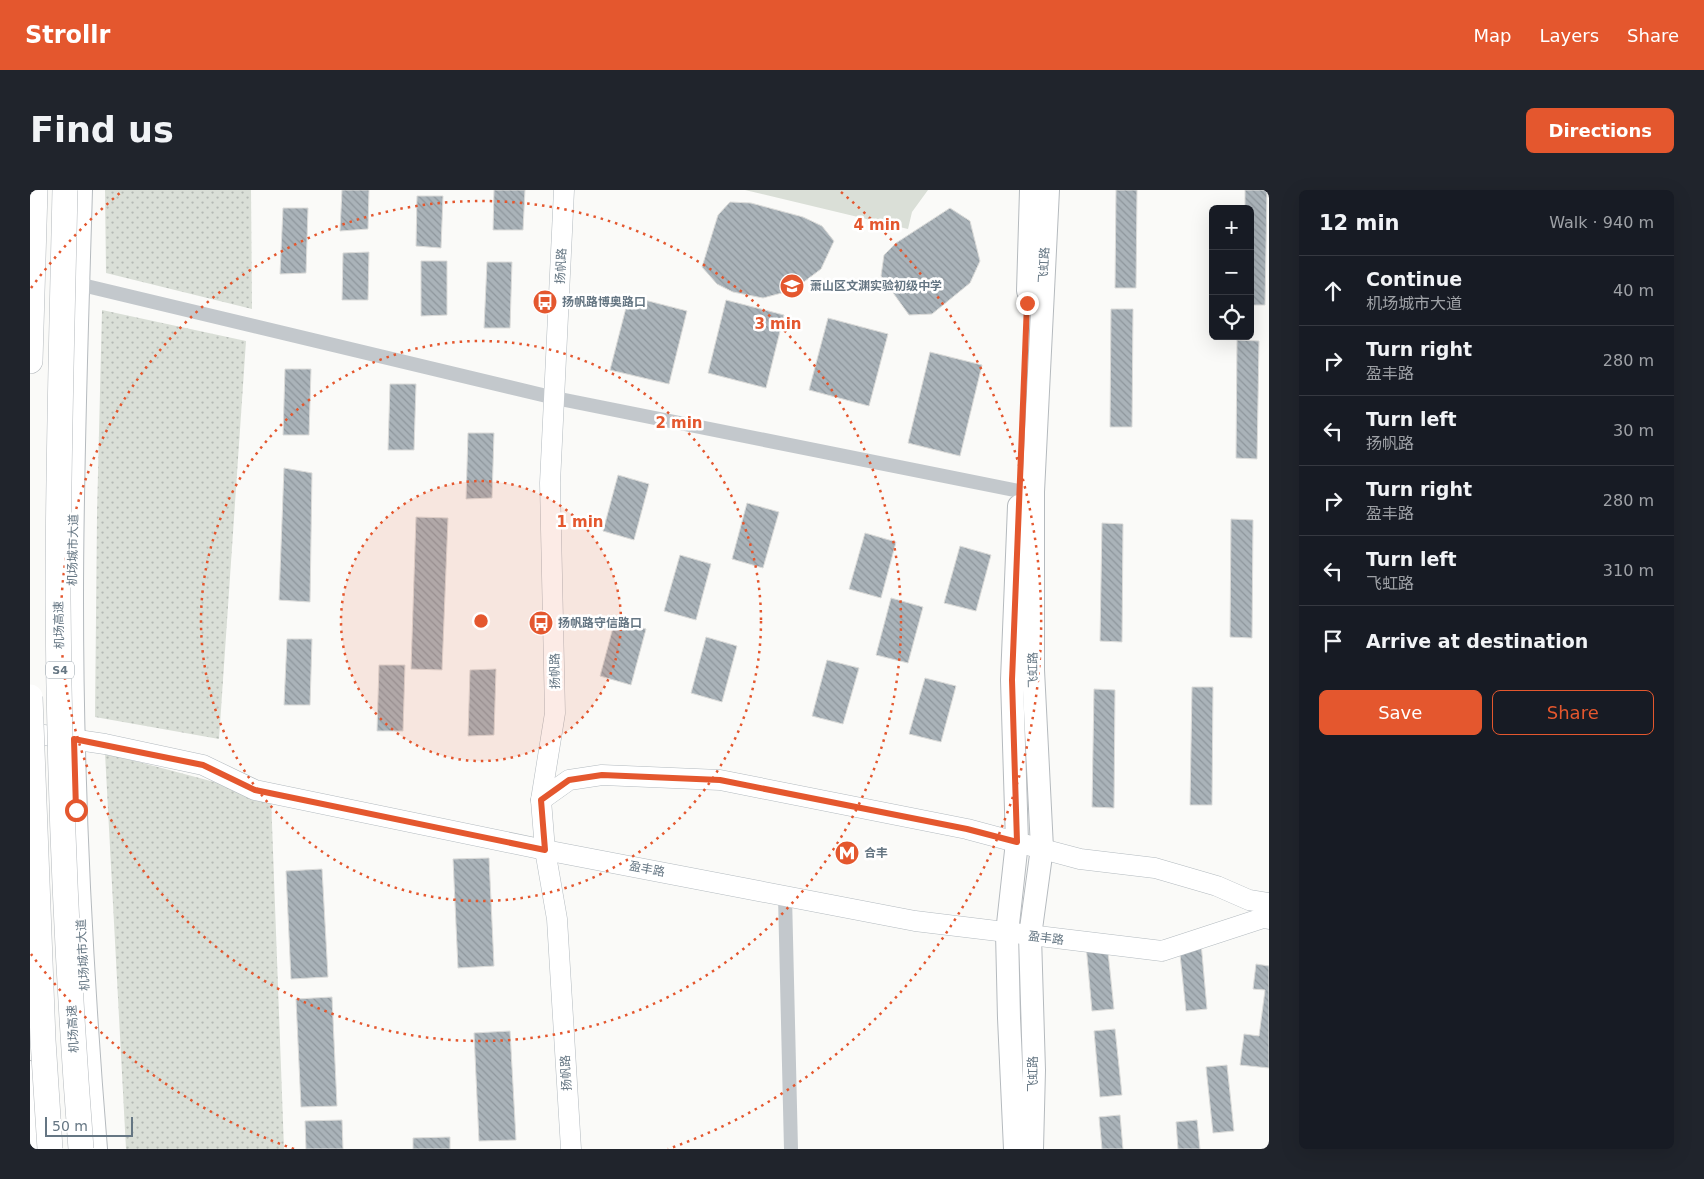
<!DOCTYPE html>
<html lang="en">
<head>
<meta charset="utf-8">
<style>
  body { margin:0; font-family:"DejaVu Sans","Noto Sans SC",sans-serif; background:#20242c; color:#f1f3f6 }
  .controls { position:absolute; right:15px; top:15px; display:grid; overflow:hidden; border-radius:8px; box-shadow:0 5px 20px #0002 }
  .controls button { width:45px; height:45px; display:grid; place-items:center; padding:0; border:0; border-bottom:1px solid #363941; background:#171b24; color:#f1f3f6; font:25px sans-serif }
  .scale { position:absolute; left:15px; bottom:12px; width:88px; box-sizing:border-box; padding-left:5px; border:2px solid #657683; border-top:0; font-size:14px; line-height:18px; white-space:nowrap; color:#657683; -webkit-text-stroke:4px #fff; paint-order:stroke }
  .stop { position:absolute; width:15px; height:15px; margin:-11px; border:4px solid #e4572e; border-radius:50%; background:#fff }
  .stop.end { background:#e4572e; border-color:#fff; box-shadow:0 1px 5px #0008 }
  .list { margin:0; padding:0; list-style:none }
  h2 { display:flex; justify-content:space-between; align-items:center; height:65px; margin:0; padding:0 20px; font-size:21px }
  h2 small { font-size:16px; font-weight:400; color:#9ea1a6 }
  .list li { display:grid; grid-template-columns:32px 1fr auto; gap:15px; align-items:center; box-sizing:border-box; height:70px; padding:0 20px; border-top:1px solid #363941 }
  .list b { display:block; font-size:19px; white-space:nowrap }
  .list p { margin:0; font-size:16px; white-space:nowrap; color:#9ea1a6 }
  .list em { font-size:16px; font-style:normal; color:#9ea1a6 }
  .actions { display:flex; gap:10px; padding:15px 20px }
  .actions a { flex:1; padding:11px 0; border:1px solid #e4572e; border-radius:8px; text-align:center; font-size:18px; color:#e4572e }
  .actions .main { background:#e4572e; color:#fff }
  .icon { flex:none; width:28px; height:28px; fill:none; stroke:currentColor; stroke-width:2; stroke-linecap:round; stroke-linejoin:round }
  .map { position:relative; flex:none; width:1239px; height:959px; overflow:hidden; border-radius:8px }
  header { display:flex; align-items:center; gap:30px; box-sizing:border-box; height:70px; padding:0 25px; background:#e4572e; color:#fff }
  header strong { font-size:24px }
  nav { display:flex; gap:28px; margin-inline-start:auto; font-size:18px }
  .intro { display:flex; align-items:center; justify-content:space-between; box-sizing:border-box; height:120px; padding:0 30px }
  h1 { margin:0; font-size:35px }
  .button { padding:12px 22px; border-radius:8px; background:#e4572e; color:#fff; font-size:18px; font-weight:700 }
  main { display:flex; gap:30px; padding:0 30px }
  aside { flex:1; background:#171b24; border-radius:8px; box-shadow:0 5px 20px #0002 }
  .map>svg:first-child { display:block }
  .green { fill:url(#green-dots) }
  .pitch { fill:#dadfd7 }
  .building { fill:url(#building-back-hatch); stroke:#dcdcda }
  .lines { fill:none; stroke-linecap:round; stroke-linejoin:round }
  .secondary-casing { stroke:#b3babf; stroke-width:21 }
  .primary-casing { stroke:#b5babe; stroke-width:24 }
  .highway-casing { stroke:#b4b9bd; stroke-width:26 }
  .street { stroke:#c3c8cc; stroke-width:14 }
  .secondary { stroke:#fff; stroke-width:20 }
  .primary { stroke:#fff; stroke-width:22 }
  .highway { stroke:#fff; stroke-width:25 }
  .highway-bridge-casing { stroke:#b4b9bd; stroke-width:26; stroke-linecap:butt }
  .highway-bridge { stroke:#fff; stroke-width:25 }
  .route { stroke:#e4572e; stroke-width:6 }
  .ring { fill:none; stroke:#e4572e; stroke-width:2.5; stroke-dasharray:2.5 5 }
  .labels { text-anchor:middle; stroke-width:5; stroke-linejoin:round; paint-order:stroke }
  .shield { fill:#fff; stroke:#939fa8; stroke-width:1 }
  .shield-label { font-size:11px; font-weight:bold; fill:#657683 }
  .street-label { font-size:12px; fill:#657683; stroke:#fff }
  .poi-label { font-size:12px; font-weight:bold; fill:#657683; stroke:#fff; text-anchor:start }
  .centre { fill:#e4572e; stroke:#fff; stroke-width:2.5 }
  .ring-label { font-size:15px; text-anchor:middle; font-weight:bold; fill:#e4572e; stroke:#fff; stroke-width:5; stroke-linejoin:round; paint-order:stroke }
</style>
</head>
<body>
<header>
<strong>Strollr</strong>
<nav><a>Map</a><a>Layers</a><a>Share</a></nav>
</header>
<div class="intro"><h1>Find us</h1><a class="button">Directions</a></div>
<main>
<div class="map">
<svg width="1239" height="959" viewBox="0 0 1239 959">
  <defs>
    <pattern id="green-dots" width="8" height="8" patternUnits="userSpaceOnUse" patternTransform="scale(1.25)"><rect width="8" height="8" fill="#dadfd7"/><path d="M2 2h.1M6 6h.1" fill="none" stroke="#b4b9b4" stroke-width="1.8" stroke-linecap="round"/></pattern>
    <pattern id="building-back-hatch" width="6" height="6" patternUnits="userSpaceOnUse" patternTransform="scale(1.25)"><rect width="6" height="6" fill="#aab3b9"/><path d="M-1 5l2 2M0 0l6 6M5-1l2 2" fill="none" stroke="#8e969c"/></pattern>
  </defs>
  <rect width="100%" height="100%" fill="#fafaf8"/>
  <g class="green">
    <path d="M75,0H221L222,119L76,83Z"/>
    <path d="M72,120L216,151L189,549L65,527L67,324Z"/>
    <path d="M75,563L241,607L254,959H96Z"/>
  </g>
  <path class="pitch" d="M715,0H898L882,22L878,39Z"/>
  <g class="building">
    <path d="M312,0H339L338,39L310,41Z"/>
    <path d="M464,0H495L493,40H463Z"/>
    <path d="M1086,0H1107L1106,98H1085Z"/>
    <path d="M1215,0H1237L1235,115H1220V19H1215Z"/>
    <path d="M387,6H413L411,58L386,56Z"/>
    <path d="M700,12L721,13L773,27L792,36L804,51L791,79L763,100L733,108L703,102L687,94L672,77L688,25Z"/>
    <path d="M253,18H278L276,83L250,84Z"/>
    <path d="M920,18L940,31L950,71L940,93L902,124L879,125L851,86L854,65L866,53Z"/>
    <path d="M339,62L338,110H312L313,63Z"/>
    <path d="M391,71H417V125L391,126Z"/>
    <path d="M457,72H482L480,138H454Z"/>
    <path d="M599,106L657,121L639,194L580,180Z"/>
    <path d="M696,110L754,125L736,198L678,183Z"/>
    <path d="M1081,119H1103L1102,237H1080Z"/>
    <path d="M798,128L858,144L839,216L779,200Z"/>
    <path d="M1207,150L1229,151L1227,269L1206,268Z"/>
    <path d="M900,162L952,175L930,266L878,253Z"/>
    <path d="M255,179H281L279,245H253Z"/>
    <path d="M360,194H386L384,260H358Z"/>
    <path d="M438,243H464L462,308L436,309Z"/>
    <path d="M254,278L282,283L280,412L249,410Z"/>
    <path d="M588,285L619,294L604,350L573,341Z"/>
    <path d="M717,313L749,322L733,378L702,369Z"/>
    <path d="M386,327L418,328L412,480L381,479Z"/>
    <path d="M1201,329L1223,330L1222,448L1200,447Z"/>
    <path d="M1072,333L1093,334L1092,452L1070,451Z"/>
    <path d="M835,343L866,352L851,408L819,399Z"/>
    <path d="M930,356L961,365L946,421L914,413Z"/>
    <path d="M650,365L681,374L666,430L634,421Z"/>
    <path d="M861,408L893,417L878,473L846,465Z"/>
    <path d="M585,430L616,439L601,495L570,486Z"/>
    <path d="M676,447L707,456L692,512L661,503Z"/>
    <path d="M257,449H282L280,515H254Z"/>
    <path d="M797,470L829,478L813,534L782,526Z"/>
    <path d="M349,475H375L373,541H347Z"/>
    <path d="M466,479L464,545L438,546L440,480Z"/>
    <path d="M895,488L926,496L911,552L879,544Z"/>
    <path d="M1162,497H1183L1182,615H1160Z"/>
    <path d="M1064,499L1085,500L1084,618L1062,617Z"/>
    <path d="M459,668L464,776L428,778L423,669Z"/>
    <path d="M292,679L298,787L261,789L256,681Z"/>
    <path d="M1077,753L1084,819L1062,821L1056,755Z"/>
    <path d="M1171,753L1177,819L1156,821L1149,755Z"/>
    <path d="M1226,774L1239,776V878L1210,875L1214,844L1229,846L1235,800L1223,799Z"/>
    <path d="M302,807L307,916L271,917L266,809Z"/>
    <path d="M1085,839L1092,905L1070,907L1064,841Z"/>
    <path d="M480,841L486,950L449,951L444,843Z"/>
    <path d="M1197,875L1204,941L1183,943L1176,877Z"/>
    <path d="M1090,925L1093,959H1072L1069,927Z"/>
    <path d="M312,930L313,959H276L275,931Z"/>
    <path d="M1167,930L1170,959H1148L1146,932Z"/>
    <path d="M420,947V959H383V948Z"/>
  </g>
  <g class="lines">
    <defs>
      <g id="secondary">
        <path d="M534,0L520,293L525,523L511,610L515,660L527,729L541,959"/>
        <path d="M0,543L75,554L173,575L225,600L515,660L885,731L1132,761L1233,728L1239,729"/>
        <path d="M511,610L539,590L572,585L690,590L937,639L1050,669L1125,678L1187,696L1219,710L1239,713"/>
      </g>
      <g id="primary">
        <path d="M51,0C47,137 42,273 42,410C42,593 51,776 66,959"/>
        <path d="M998,101L1001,0"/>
        <path d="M0,882L6,959"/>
        <path d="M985,959L979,828L977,743L987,652L982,490L989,316"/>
        <path d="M1002,959L1004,880L1000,746L1012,658L1003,480V302L1018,0"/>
      </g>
      <path id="highway" d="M0,171L5,0"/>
    </defs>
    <use href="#secondary" class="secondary-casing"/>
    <use href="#primary" class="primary-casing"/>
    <use href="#highway" class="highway-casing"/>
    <g class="street">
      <path d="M48,94L525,208L989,301"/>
      <path d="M755,706L761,959"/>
    </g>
    <use href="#secondary" class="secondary"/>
    <use href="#primary" class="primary"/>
    <use href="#highway" class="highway"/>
    <defs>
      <g id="highway-bridge">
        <path d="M35,0C32,137 28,273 28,410C29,593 37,777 51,959"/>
        <path d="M0,507L13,850L20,959"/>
      </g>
    </defs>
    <use href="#highway-bridge" class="highway-bridge-casing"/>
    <use href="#highway-bridge" class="highway-bridge"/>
  </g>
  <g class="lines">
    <path class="route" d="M46,620L44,549L173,575L225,600L515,660L511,610L539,590L572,585L690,590L937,639L987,652L982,490L997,113"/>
  </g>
  <circle cx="451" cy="431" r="140" fill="#e4572e" fill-opacity=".12"/>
  <g class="ring">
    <circle cx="451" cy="431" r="140"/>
    <circle cx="451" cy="431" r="280"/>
    <circle cx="451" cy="431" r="420"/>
    <path d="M264 959A560 560 0 0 1 1 764M1 98A560 560 0 0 1 91 2M811 2A560 560 0 0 1 638 959"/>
  </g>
  <defs>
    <symbol id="school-disc" viewBox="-11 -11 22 22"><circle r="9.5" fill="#e4572e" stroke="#fff"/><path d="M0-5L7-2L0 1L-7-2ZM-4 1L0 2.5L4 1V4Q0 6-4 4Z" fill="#fff"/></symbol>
    <symbol id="bus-disc" viewBox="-11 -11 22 22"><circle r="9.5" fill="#e4572e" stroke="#fff"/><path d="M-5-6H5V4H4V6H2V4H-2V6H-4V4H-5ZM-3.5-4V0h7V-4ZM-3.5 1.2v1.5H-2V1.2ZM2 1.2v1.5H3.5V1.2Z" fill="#fff"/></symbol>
    <symbol id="metro-disc" viewBox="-11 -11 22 22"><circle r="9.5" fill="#e4572e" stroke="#fff"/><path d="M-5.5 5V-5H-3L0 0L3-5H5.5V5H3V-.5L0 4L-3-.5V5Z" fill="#fff"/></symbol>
  </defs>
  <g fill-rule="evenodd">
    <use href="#school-disc" x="748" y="82" width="28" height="28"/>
    <use href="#bus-disc" x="501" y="98" width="28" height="28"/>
    <use href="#bus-disc" x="497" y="419" width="28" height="28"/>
    <use href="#metro-disc" x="803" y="649" width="28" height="28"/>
  </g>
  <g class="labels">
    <rect class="shield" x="16" y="471.5" width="28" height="17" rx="4"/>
    <g class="shield-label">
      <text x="30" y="484">S4</text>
    </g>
    <g class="street-label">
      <text transform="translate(1014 75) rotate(-87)" y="4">飞虹路</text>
      <text transform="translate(531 76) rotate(-87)" y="4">扬帆路</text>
      <text transform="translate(43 360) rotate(-89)" y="4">机场城市大道</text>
      <text transform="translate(29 435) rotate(-91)" y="4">机场高速</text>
      <text transform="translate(1003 480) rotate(-91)" y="4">飞虹路</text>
      <text transform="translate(525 481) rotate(-91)" y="4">扬帆路</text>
      <text transform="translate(617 679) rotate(11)" y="4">盈丰路</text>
      <text transform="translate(1016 748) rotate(7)" y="4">盈丰路</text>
      <text transform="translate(53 765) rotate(-93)" y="4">机场城市大道</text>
      <text transform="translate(43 839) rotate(-93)" y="4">机场高速</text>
      <text transform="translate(536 883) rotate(-93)" y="4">扬帆路</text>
      <text transform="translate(1003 884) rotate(-90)" y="4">飞虹路</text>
    </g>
    <g class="poi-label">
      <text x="780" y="100">萧山区文渊实验初级中学</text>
      <text x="532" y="116">扬帆路博奥路口</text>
      <text x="528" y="437">扬帆路守信路口</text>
      <text x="834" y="667">合丰</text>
    </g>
  </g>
  <circle cx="451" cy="431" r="8" class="centre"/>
  <g class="ring-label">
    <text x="847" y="40">4 min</text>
    <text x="748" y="139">3 min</text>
    <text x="649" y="238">2 min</text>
    <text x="550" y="337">1 min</text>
  </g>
</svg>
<div class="controls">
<button>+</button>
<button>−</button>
<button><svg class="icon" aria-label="locate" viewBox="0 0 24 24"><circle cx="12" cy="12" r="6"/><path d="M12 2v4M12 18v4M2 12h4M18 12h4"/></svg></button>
</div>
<div class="scale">50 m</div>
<div class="stop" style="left:46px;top:620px"></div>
<div class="stop end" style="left:997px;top:113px"></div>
</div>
<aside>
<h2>12 min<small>Walk · 940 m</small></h2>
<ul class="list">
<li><svg class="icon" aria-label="ahead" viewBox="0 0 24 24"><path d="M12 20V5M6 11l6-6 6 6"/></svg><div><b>Continue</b><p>机场城市大道</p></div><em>40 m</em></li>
<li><svg class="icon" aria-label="right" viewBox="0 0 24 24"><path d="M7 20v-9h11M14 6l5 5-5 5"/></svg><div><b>Turn right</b><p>盈丰路</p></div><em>280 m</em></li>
<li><svg class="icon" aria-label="left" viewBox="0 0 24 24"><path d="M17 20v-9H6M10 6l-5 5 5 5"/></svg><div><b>Turn left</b><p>扬帆路</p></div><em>30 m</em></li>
<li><svg class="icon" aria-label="right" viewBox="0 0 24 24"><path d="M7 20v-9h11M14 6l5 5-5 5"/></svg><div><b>Turn right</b><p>盈丰路</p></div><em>280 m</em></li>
<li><svg class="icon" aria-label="left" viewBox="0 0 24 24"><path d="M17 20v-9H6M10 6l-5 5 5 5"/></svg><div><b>Turn left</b><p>飞虹路</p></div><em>310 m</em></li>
<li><svg class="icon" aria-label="arrive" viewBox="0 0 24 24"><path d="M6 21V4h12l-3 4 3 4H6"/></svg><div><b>Arrive at destination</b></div></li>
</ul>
<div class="actions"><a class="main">Save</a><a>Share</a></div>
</aside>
</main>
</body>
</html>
